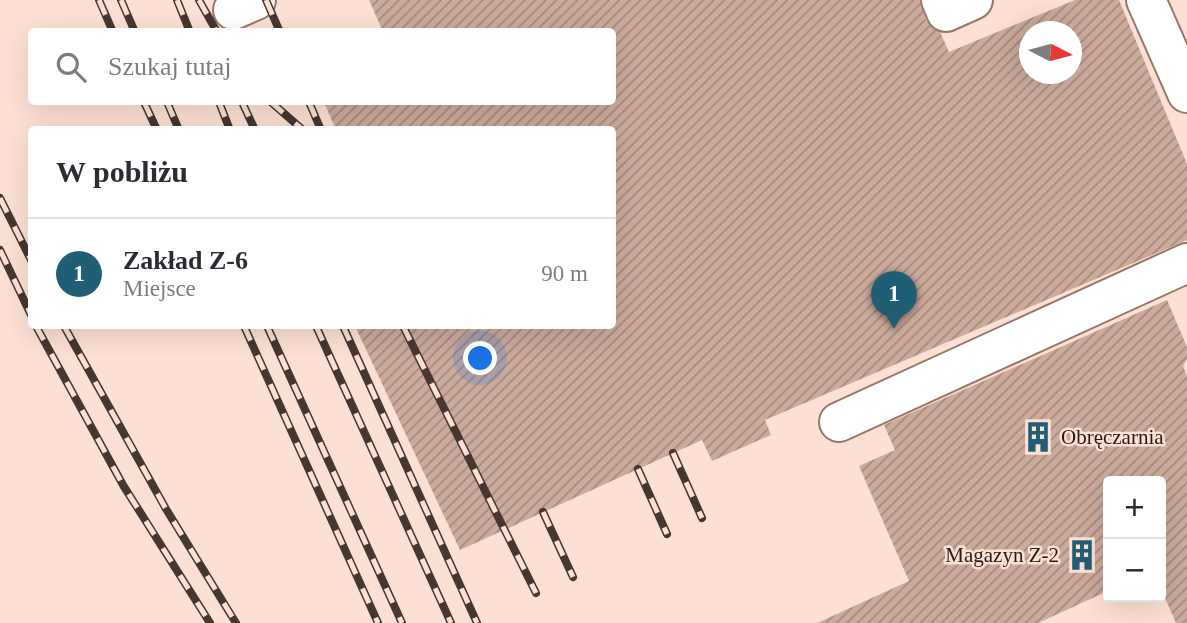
<!DOCTYPE html>
<html lang="pl">
<head>
<meta charset="utf-8">
<style>
  body { margin:0; font-family:Georgia,serif; background:#f7f7f7; color:#2b2b33 }
  .controls { position:absolute; right:21px; bottom:21px; display:grid; overflow:hidden; border-radius:7px; box-shadow:0 7px 28px #0002 }
  .controls button { width:63px; height:63px; display:grid; place-items:center; padding:0; border:0; border-bottom:2px solid #e1e1e2; background:#fff; color:#2b2b33; font:35px sans-serif }
  .compass { position:absolute; left:1019px; top:21px; width:63px; height:63px; border-radius:50%; background:#fff; box-shadow:0 7px 28px #0002; rotate:96deg }
  .you { position:absolute; left:481px; top:359px; width:24px; height:24px; margin:-18px; border:5px solid #fff; border-radius:50%; background:#1a73e8; box-shadow:0 0 0 10px #1a73e833 }
  .badge { display:grid; place-items:center; width:46px; height:46px; border-radius:50%; background:#205e75; color:#fff; font-size:23px; font-weight:700 }
  .pin { position:absolute; translate:-50% -58px; filter:drop-shadow(0 2px 4px #0008) }
  .pin::after { content:''; position:absolute; top:37px; width:24px; height:21px; background:inherit; clip-path:polygon(0 0,100% 0,50% 100%) }
  .list { margin:0; padding:0; list-style:none }
  h2 { display:flex; justify-content:space-between; align-items:center; height:91px; margin:0; padding:0 28px; font-size:30px }
  h2 small { font-size:23px; font-weight:400; color:#7c7c81 }
  .list li { display:grid; grid-template-columns:46px 1fr auto; gap:21px; align-items:center; box-sizing:border-box; height:112px; padding:0 28px; border-top:2px solid #e1e1e2 }
  .list b { display:block; font-size:26px; white-space:nowrap }
  .list p { margin:0; font-size:23px; white-space:nowrap; color:#7c7c81 }
  .list em { font-size:23px; font-style:normal; color:#7c7c81 }
  .icon { flex:none; width:38px; height:38px; fill:none; stroke:currentColor; stroke-width:2; stroke-linecap:round; stroke-linejoin:round }
  .map { position:relative; flex:none; width:1187px; height:623px; overflow:hidden }
  .search { position:absolute; background:#fff; box-shadow:0 7px 28px #0002; left:28px; top:28px; width:588px; height:77px; display:flex; align-items:center; gap:18px; box-sizing:border-box; padding:0 24px; border-radius:7px; color:#7c7c81; font-size:26px }
  .panel { position:absolute; background:#fff; box-shadow:0 7px 28px #0002; left:28px; top:126px; width:588px; height:203px; border-radius:7px }
  .map>svg:first-child { display:block }
  .building { fill:url(#building-hatch); fill-rule:evenodd }
  .lines { fill:none; stroke-linecap:round; stroke-linejoin:round }
  .minor-casing { stroke:#967869; stroke-width:42 }
  .minor { stroke:#fff; stroke-width:38 }
  .rail-casing { stroke:#463730; stroke-width:8 }
  .rail { stroke:#fce0d3; stroke-width:5; stroke-dasharray:16; stroke-linecap:butt }
  .labels { text-anchor:middle; stroke-width:5; stroke-linejoin:round; paint-order:stroke }
  .poi-label { font-size:21px; fill:#281c16; stroke:#fce0d3; text-anchor:start }
</style>
</head>
<body>
<div class="map">
<svg width="1187" height="623" viewBox="0 0 1187 623">
  <defs>
    <pattern id="building-hatch" width="6" height="6" patternUnits="userSpaceOnUse" patternTransform="scale(1.75)"><rect width="6" height="6" fill="#ccab9c"/><path d="M-1 1l2-2M0 6l6-6M5 7l2-2" fill="none" stroke="#a68a7e"/></pattern>
  </defs>
  <rect width="100%" height="100%" fill="#fce0d3"/>
  <g class="building">
    <path d="M369,0H920L926,20L940,32L949,52L1075,0H1119L1187,164V240L765,420L771,435L712,461L702,440L460,550L355,326H612V130H336L324,102H612V32H383ZM1030,32H1072V74H1030Z"/>
    <path d="M1167,300L1187,347V359L1183,366L1187,376V623H1176L1161,589V481H1108V591L1038,623H817L909,581L859,466L895,450L884,425Z"/>
  </g>
  <g class="lines">
    <defs>
      <g id="minor">
        <path d="M941,0L946,12L973,0"/>
        <path d="M1146,0L1187,93"/>
        <path d="M233,10L256,0"/>
        <path d="M839,422L1187,263"/>
      </g>
    </defs>
    <use href="#minor" class="minor-casing"/>
    <use href="#minor" class="minor"/>
    <defs>
      <g id="rail">
        <path d="M99,0L113,32"/>
        <path d="M121,0L135,32"/>
        <path d="M177,0L190,32"/>
        <path d="M199,0L217,32"/>
        <path d="M266,0L280,32"/>
        <path d="M144,102L157,130"/>
        <path d="M167,102L179,130"/>
        <path d="M219,102L230,130"/>
        <path d="M242,102L255,130"/>
        <path d="M271,102L303,130"/>
        <path d="M309,102L321,130"/>
        <path d="M0,198L32,262"/>
        <path d="M0,250L32,317"/>
        <path d="M36,326L123,485L210,623"/>
        <path d="M64,326L166,509L236,623"/>
        <path d="M244,326L378,623"/>
        <path d="M267,326L402,623"/>
        <path d="M316,326L451,623"/>
        <path d="M343,326L477,623"/>
        <path d="M403,326L536,593"/>
        <path d="M673,453L702,518"/>
        <path d="M638,469L667,534"/>
        <path d="M543,512L573,577"/>
      </g>
    </defs>
    <use href="#rail" class="rail-casing"/>
    <use href="#rail" class="rail"/>
  </g>
  <defs>
    <symbol id="building-bare" viewBox="-9 -9 18 18"><path d="M-4-6H4V6H1V3H-1V6H-4ZM-2.5-4.3h1.7v1.8h-1.7ZM.8-4.3h1.7v1.8H.8ZM-2.5-1h1.7V.8h-1.7ZM.8-1h1.7V.8H.8Z" fill="#205e75" stroke="#fce0d3" stroke-width="2.5" paint-order="stroke"/></symbol>
  </defs>
  <g fill-rule="evenodd">
    <use href="#building-bare" x="1016" y="415" width="44" height="44"/>
    <use href="#building-bare" x="1060" y="533" width="44" height="44"/>
  </g>
  <g class="labels">
    <g class="poi-label">
      <text x="1061" y="444">Obręczarnia</text>
      <text x="1059" y="562" text-anchor="end">Magazyn Z-2</text>
    </g>
  </g>
</svg>
<div class="controls">
<button>+</button>
<button>−</button>
</div>
<svg class="compass" viewBox="-18 -18 36 36"><path d="M0-13l5 13h-10z" fill="#e53935"/><path d="M0 13l5-13h-10z" fill="#7c7c81"/></svg>
<div class="you"></div>
<div class="pin badge" style="left:894px;top:329px">1</div>
<div class="search"><svg class="icon" aria-label="search" viewBox="0 0 24 24"><circle cx="10" cy="10" r="6"/><path d="M15 15l6 6"/></svg>Szukaj tutaj</div>
<section class="panel">
<h2>W pobliżu<small></small></h2>
<ul class="list">
<li><span class="badge">1</span><div><b>Zakład Z-6</b><p>Miejsce</p></div><em>90 m</em></li>
</ul>
</section>
</div>
</body>
</html>
